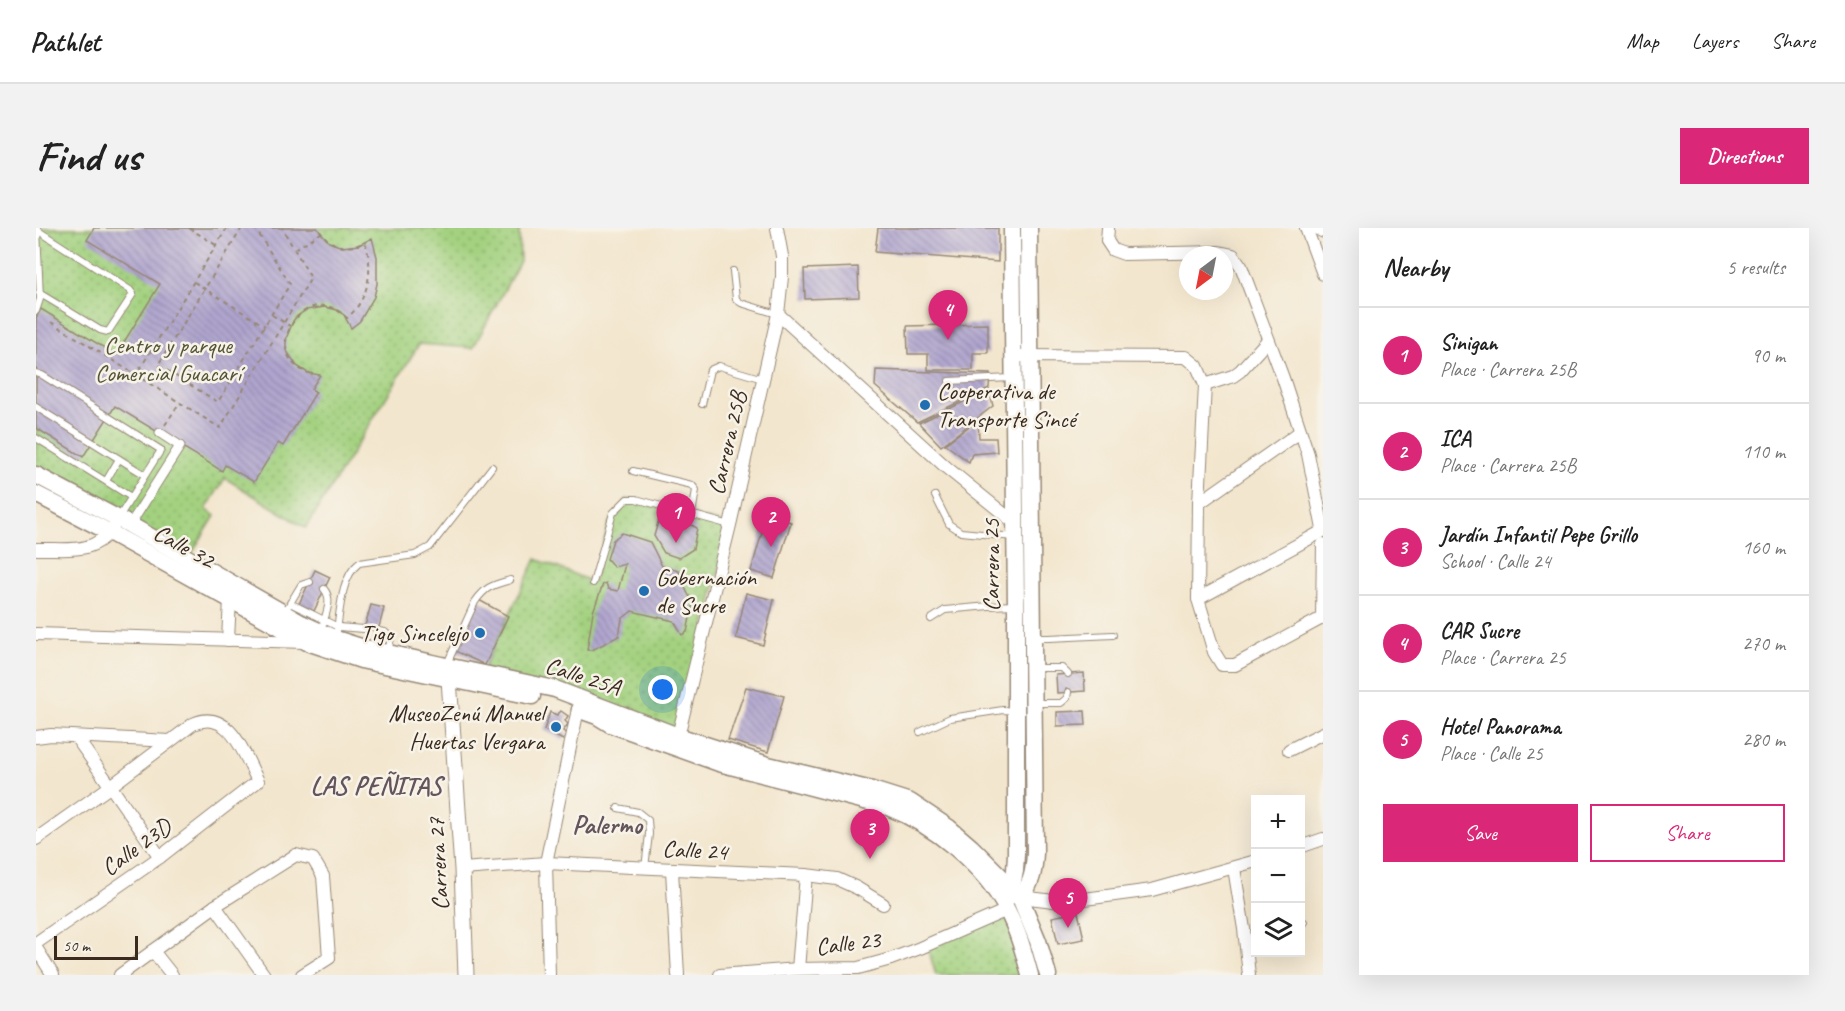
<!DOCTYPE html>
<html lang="en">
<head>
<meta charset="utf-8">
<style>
  body { margin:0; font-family:Caveat,sans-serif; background:#f2f2f2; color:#222 }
  .controls { position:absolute; right:18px; bottom:18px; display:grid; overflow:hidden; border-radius:0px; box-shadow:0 6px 24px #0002 }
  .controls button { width:54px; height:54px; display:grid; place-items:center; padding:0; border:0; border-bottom:2px solid #e0e0e0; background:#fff; color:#222; font:30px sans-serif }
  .compass { position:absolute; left:1143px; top:18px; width:54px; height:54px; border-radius:50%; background:#fff; box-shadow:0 6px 24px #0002; rotate:212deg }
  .scale { position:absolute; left:18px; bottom:15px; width:84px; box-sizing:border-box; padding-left:6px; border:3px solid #3b2a1e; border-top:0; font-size:16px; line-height:21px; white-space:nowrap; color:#3b2a1e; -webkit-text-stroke:4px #f7f3e8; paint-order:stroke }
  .you { position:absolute; left:627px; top:462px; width:21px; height:21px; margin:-15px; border:4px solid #fff; border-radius:50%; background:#1a73e8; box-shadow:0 0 0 9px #1a73e833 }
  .badge { display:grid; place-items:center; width:39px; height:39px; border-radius:50%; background:#db2777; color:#fff; font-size:20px; font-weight:700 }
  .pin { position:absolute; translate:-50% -50px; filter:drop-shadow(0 2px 3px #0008) }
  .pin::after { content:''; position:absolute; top:32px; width:21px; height:18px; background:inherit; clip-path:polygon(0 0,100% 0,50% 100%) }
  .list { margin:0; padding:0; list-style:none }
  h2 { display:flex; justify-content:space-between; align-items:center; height:78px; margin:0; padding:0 24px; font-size:26px }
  h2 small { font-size:20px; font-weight:400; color:#767676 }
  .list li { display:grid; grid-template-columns:39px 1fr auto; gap:18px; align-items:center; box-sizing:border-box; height:96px; padding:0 24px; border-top:2px solid #e0e0e0 }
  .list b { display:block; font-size:22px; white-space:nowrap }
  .list p { margin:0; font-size:20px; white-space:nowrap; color:#767676 }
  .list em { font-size:20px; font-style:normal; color:#767676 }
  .actions { display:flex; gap:12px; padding:18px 24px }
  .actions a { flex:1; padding:14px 0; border:2px solid #db2777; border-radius:0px; text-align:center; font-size:21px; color:#db2777 }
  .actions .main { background:#db2777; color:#fff }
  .icon { flex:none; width:33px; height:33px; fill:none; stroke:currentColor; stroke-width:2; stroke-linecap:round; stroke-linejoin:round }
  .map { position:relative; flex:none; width:1287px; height:747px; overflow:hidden; border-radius:0px }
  header { display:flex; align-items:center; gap:36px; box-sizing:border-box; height:84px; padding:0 30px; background:#fff; border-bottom:2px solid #e0e0e0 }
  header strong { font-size:28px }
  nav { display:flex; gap:33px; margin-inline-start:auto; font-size:21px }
  .intro { display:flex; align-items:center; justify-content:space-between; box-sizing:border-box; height:144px; padding:0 36px }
  h1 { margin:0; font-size:42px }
  .button { padding:15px 27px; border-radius:0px; background:#db2777; color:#fff; font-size:21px; font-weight:700 }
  main { display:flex; gap:36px; padding:0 36px }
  aside { flex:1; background:#fff; border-radius:0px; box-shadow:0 6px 24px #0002 }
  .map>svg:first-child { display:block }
  .park { fill:url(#park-dots); stroke:#6f7e4e; stroke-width:1.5 }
  .building { fill:url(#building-back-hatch) }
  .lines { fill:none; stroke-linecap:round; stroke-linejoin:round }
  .service-casing { stroke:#978876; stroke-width:8 }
  .pedestrian-casing { stroke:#978876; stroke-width:11 }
  .minor-casing { stroke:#978876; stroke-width:14 }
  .tertiary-casing { stroke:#978876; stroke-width:17 }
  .secondary-casing { stroke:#978876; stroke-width:19 }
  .path { stroke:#978876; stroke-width:2; stroke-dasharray:4.5 4.5; stroke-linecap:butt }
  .service { stroke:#fff; stroke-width:6 }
  .pedestrian { stroke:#fff; stroke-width:9 }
  .minor { stroke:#fff; stroke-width:12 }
  .tertiary { stroke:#fff; stroke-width:15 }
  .secondary { stroke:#fff; stroke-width:16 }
  .poi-dot { fill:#1f6fb2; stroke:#f7f3e8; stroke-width:2 }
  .labels { text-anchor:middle; stroke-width:5; stroke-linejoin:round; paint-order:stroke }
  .park-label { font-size:24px; fill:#555436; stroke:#f7f3e8 }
  .poi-label { font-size:24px; fill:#3b2a1e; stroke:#f7f3e8; text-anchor:start }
  .street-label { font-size:24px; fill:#3b2a1e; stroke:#f7f3e8 }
  .neighbourhood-label { font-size:26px; font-weight:bold; fill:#64555c; stroke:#f7f3e8 }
</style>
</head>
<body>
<header>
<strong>Pathlet</strong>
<nav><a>Map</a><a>Layers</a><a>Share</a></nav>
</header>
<div class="intro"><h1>Find us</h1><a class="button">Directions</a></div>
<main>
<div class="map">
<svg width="1287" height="747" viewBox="0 0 1287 747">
  <defs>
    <pattern id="park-dots" width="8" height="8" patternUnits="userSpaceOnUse" patternTransform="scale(1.5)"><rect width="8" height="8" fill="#a3d17f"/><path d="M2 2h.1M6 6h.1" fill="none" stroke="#86aa67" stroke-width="1.8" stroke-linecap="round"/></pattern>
    <pattern id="building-back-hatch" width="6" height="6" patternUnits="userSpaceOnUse" patternTransform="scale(1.5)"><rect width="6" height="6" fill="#b0a5cf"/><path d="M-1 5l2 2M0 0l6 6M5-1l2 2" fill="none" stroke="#9087a7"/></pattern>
  </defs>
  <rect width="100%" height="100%" fill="#f7f3e8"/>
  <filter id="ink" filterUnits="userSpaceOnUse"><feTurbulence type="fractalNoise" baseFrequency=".0167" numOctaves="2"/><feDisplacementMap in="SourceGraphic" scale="12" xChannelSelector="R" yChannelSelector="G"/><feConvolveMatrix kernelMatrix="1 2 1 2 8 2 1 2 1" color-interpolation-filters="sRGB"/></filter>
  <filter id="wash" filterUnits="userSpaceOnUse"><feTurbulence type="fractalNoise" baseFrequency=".008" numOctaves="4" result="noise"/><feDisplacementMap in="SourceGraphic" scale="24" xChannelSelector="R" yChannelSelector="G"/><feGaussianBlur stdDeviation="1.35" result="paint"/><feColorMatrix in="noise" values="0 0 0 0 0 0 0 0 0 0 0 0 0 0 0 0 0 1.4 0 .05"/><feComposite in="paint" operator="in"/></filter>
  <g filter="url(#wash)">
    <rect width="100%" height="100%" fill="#f3e6ce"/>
    <g class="park">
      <path d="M0,0H483L484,33L437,120L383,116L270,300L189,250L170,281L179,288L153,330L0,247Z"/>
      <path d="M591,271L694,297L642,508L448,446L449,437L500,331L557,354L573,295Z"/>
      <path d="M971,682L994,747H900L891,717Z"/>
    </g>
    <g id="blocks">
      <g class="building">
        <path d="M58,0H281L293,14L306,19L323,17L336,10L341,29V56L338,69L324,93L315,100L308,87L301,82L289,79L270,82L260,89L257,93L250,111V122L261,138L272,145L284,147L275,161L280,164L247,218L242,215L218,254L189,237L186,243L79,178L47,229L0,200V90L5,81L80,127L124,56L51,12Z"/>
        <path d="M842,0H962V34L839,24Z"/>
        <path d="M822,39L823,69L769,71L768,41Z"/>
        <path d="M952,96V125H937V142H892V126H872L871,98Z"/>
        <path d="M840,142L954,146L953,160L881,194L839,158Z"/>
        <path d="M953,162L957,178L905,218L883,195Z"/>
        <path d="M942,192L943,210H960L961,224L936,226L933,234L909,216Z"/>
        <path d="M731,287L755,294L738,350L715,343Z"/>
        <path d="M633,288L644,291L661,300L657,321L643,330L628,325L618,308L622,294Z"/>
        <path d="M586,305L614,314L626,338L643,343L651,364L657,375L651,404L646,407L638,393L596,383L586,391L583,408L556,422H551L557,384L567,356L570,355L572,361L582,363L589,336L578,339L571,331L577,312Z"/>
        <path d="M279,342L294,349L278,383L263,376Z"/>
        <path d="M710,365L738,372L727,417L700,410Z"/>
        <path d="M441,371L472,388L449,437L417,422Z"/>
        <path d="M335,377L348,380L342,403L328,401Z"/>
        <path d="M1048,445L1049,463L1021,465L1020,447Z"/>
        <path d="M710,459L748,468L732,524L692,512Z"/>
        <path d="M525,483L532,488L529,493L532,496L527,503L532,506L527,512L508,502L514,484L521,487Z"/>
        <path d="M1049,483L1050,497L1021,498V484Z"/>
        <path d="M1042,684L1048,711L1022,716L1016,689Z"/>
      </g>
    </g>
  </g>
  <g filter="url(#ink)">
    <use href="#blocks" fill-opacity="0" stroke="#978876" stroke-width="1.5"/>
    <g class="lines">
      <defs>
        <g id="service">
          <path d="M1,2L94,62L97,66L72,104L64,102L3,65"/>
          <path d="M697,43L700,71L705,75L741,86"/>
          <path d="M0,83L4,71L1,0"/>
          <path d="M0,145L6,147L125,222L83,289"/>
          <path d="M913,153L975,150"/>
          <path d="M666,176L674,142L683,138L727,151"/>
          <path d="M0,179L109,247"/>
          <path d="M0,210L95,269"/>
          <path d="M597,243L656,257L660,262L656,286"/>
          <path d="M70,253L83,231"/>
          <path d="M899,268L913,296L925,304L978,309"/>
          <path d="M557,355L577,285L591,271H600L694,297"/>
          <path d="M254,375L302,399L328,401"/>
          <path d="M253,377L265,357L274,354"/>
          <path d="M895,391L909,382L953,378L979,377"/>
          <path d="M287,396C290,385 297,371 288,361"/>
          <path d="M342,403L349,404L355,410L352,424"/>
          <path d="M300,409C304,387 304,350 323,335L379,327L394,319L456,239"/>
          <path d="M997,410H1013L1077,407"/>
          <path d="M410,438L439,374C450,358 457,357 474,352"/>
          <path d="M999,440H1026L1032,446"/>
          <path d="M998,475H1025L1031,470L1032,464"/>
          <path d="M884,504L914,490L967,482L979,483"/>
          <path d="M582,580L602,584L612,592L613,606L609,640"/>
          <path d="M1264,694H1268"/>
        </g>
        <path id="pedestrian" d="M94,297L144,218L124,205"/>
        <g id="minor">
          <path d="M1072,0L1071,13L1077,22L1088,26L1183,24L1197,27L1205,38L1247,150L1272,226L1287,301"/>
          <path d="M1270,0L1287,46"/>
          <path d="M742,86L911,240L979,295"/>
          <path d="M976,128L1150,129L1161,138L1169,157L1163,275L1162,371L1178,424L1186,437H1199L1286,390L1287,316"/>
          <path d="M1169,157L1197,148L1204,143L1232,112"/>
          <path d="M1163,275L1264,204"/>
          <path d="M0,321C30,320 58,328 77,299"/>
          <path d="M1162,371L1287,303"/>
          <path d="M0,406L269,414"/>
          <path d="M192,412L194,371L196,366"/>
          <path d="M642,508L694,297L742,86L746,49V28L741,0"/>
          <path d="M0,509L15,507L134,513"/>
          <path d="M40,509L124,629"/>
          <path d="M1253,522L1287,505"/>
          <path d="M0,611L75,558L157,496C194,479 208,527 222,553L124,629L0,715"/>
          <path d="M1264,619L1287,611"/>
          <path d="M1198,640L1208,701L1213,747"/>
          <path d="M426,641L510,635L770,647L801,651L821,660L847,676"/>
          <path d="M636,642L642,747"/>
          <path d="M985,669L1026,674L1116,662L1220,633"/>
          <path d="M179,678L228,747"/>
          <path d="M0,720L17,747"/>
          <path d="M117,723L136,747"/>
          <path d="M762,741L770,647"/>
          <path d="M84,747L179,678L260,627L277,631L287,648L293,730L266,747"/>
          <path d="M513,747L510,635L542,481"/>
          <path d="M684,747L762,741L822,740L855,731L884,720L971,682"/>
        </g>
        <g id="tertiary">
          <path d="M1283,0L1287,2"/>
          <path d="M413,451L426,641L430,747"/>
        </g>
        <g id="secondary">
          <path d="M0,247L94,297L263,394L300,411L325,419L410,438L519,461L642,508L732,537L836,562L874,574L913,600L935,619L983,667L1002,713L1012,747"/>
          <path d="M0,266L73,304L271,414L325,432L496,468"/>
          <path d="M544,482L561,488L574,496L683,535L852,579C897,596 949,638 971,682C982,703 988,725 994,747"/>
          <path d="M974,668L979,643L980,626V377L976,0"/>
          <path d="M985,669C996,655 998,643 999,625L993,0"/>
        </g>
      </defs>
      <use href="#service" class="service-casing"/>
      <use href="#pedestrian" class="pedestrian-casing"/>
      <use href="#minor" class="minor-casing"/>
      <use href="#tertiary" class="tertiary-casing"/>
      <use href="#secondary" class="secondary-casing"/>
      <g class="path">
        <path d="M153,0L180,17"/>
        <path d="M191,0L100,147L184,200L275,50L246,0"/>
        <path d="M206,0L122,137L182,174L254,56L219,0"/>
        <path d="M259,21L285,5L281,0"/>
        <path d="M158,54L229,98"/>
        <path d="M236,87L254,98"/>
        <path d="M15,94L100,147"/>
        <path d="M276,146C218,130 269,47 311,90C333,71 338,41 329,14C311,23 297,19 285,5"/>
        <path d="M129,197L144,174"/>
      </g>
      <use href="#service" class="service"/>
      <use href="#pedestrian" class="pedestrian"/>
      <use href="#minor" class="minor"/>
      <use href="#tertiary" class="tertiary"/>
      <use href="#secondary" class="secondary"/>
    </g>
  </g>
  <g class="poi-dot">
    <circle cx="889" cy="177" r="6"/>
    <circle cx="608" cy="363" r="6"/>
    <circle cx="444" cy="405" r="6"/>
    <circle cx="520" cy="499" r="6"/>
  </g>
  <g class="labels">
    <g class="park-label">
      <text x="132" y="125">Centro y parque<tspan x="132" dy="28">Comercial Guacarí</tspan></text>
    </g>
    <g class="poi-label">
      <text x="901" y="171">Cooperativa de<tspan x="901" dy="28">Transporte Sincé</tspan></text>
      <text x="620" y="357">Gobernación<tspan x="620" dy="28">de Sucre</tspan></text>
      <text x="432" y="413" text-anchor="end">Tigo Sincelejo</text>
      <text x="508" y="493" text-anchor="end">MuseoZenú Manuel<tspan x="508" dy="28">Huertas Vergara</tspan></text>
    </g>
    <g class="street-label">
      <text transform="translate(691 215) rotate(-77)" y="8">Carrera 25B</text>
      <text transform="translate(148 318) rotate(29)" y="8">Calle 32</text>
      <text transform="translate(955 337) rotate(-90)" y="8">Carrera 25</text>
      <text transform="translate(547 448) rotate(18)" y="8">Calle 25A</text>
      <text transform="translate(100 619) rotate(-36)" y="8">Calle 23D</text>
      <text transform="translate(659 622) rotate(3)" y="8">Calle 24</text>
      <text transform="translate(402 636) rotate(-93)" y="8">Carrera 27</text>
      <text transform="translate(812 715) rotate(-7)" y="8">Calle 23</text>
    </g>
    <g class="neighbourhood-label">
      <text x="340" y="566">LAS PEÑITAS</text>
      <text x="571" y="605">Palermo</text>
    </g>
  </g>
</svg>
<div class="controls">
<button>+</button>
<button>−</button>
<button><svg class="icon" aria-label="layers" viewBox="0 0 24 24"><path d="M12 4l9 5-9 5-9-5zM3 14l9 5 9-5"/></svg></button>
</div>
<svg class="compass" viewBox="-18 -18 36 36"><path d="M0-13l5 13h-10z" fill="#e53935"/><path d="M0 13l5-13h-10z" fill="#767676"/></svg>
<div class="scale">50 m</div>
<div class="you"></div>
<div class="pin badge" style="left:640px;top:315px">1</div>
<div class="pin badge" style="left:735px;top:319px">2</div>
<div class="pin badge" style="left:834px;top:631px">3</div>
<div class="pin badge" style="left:912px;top:112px">4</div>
<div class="pin badge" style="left:1032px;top:700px">5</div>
</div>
<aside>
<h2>Nearby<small>5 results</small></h2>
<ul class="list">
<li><span class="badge">1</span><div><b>Sinigan</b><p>Place · Carrera 25B</p></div><em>90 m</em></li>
<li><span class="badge">2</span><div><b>ICA</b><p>Place · Carrera 25B</p></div><em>110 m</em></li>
<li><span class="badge">3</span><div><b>Jardín Infantil Pepe Grillo</b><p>School · Calle 24</p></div><em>160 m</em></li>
<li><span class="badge">4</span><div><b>CAR Sucre</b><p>Place · Carrera 25</p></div><em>270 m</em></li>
<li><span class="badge">5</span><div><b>Hotel Panorama</b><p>Place · Calle 25</p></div><em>280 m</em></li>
</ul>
<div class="actions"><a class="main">Save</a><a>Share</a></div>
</aside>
</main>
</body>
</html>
